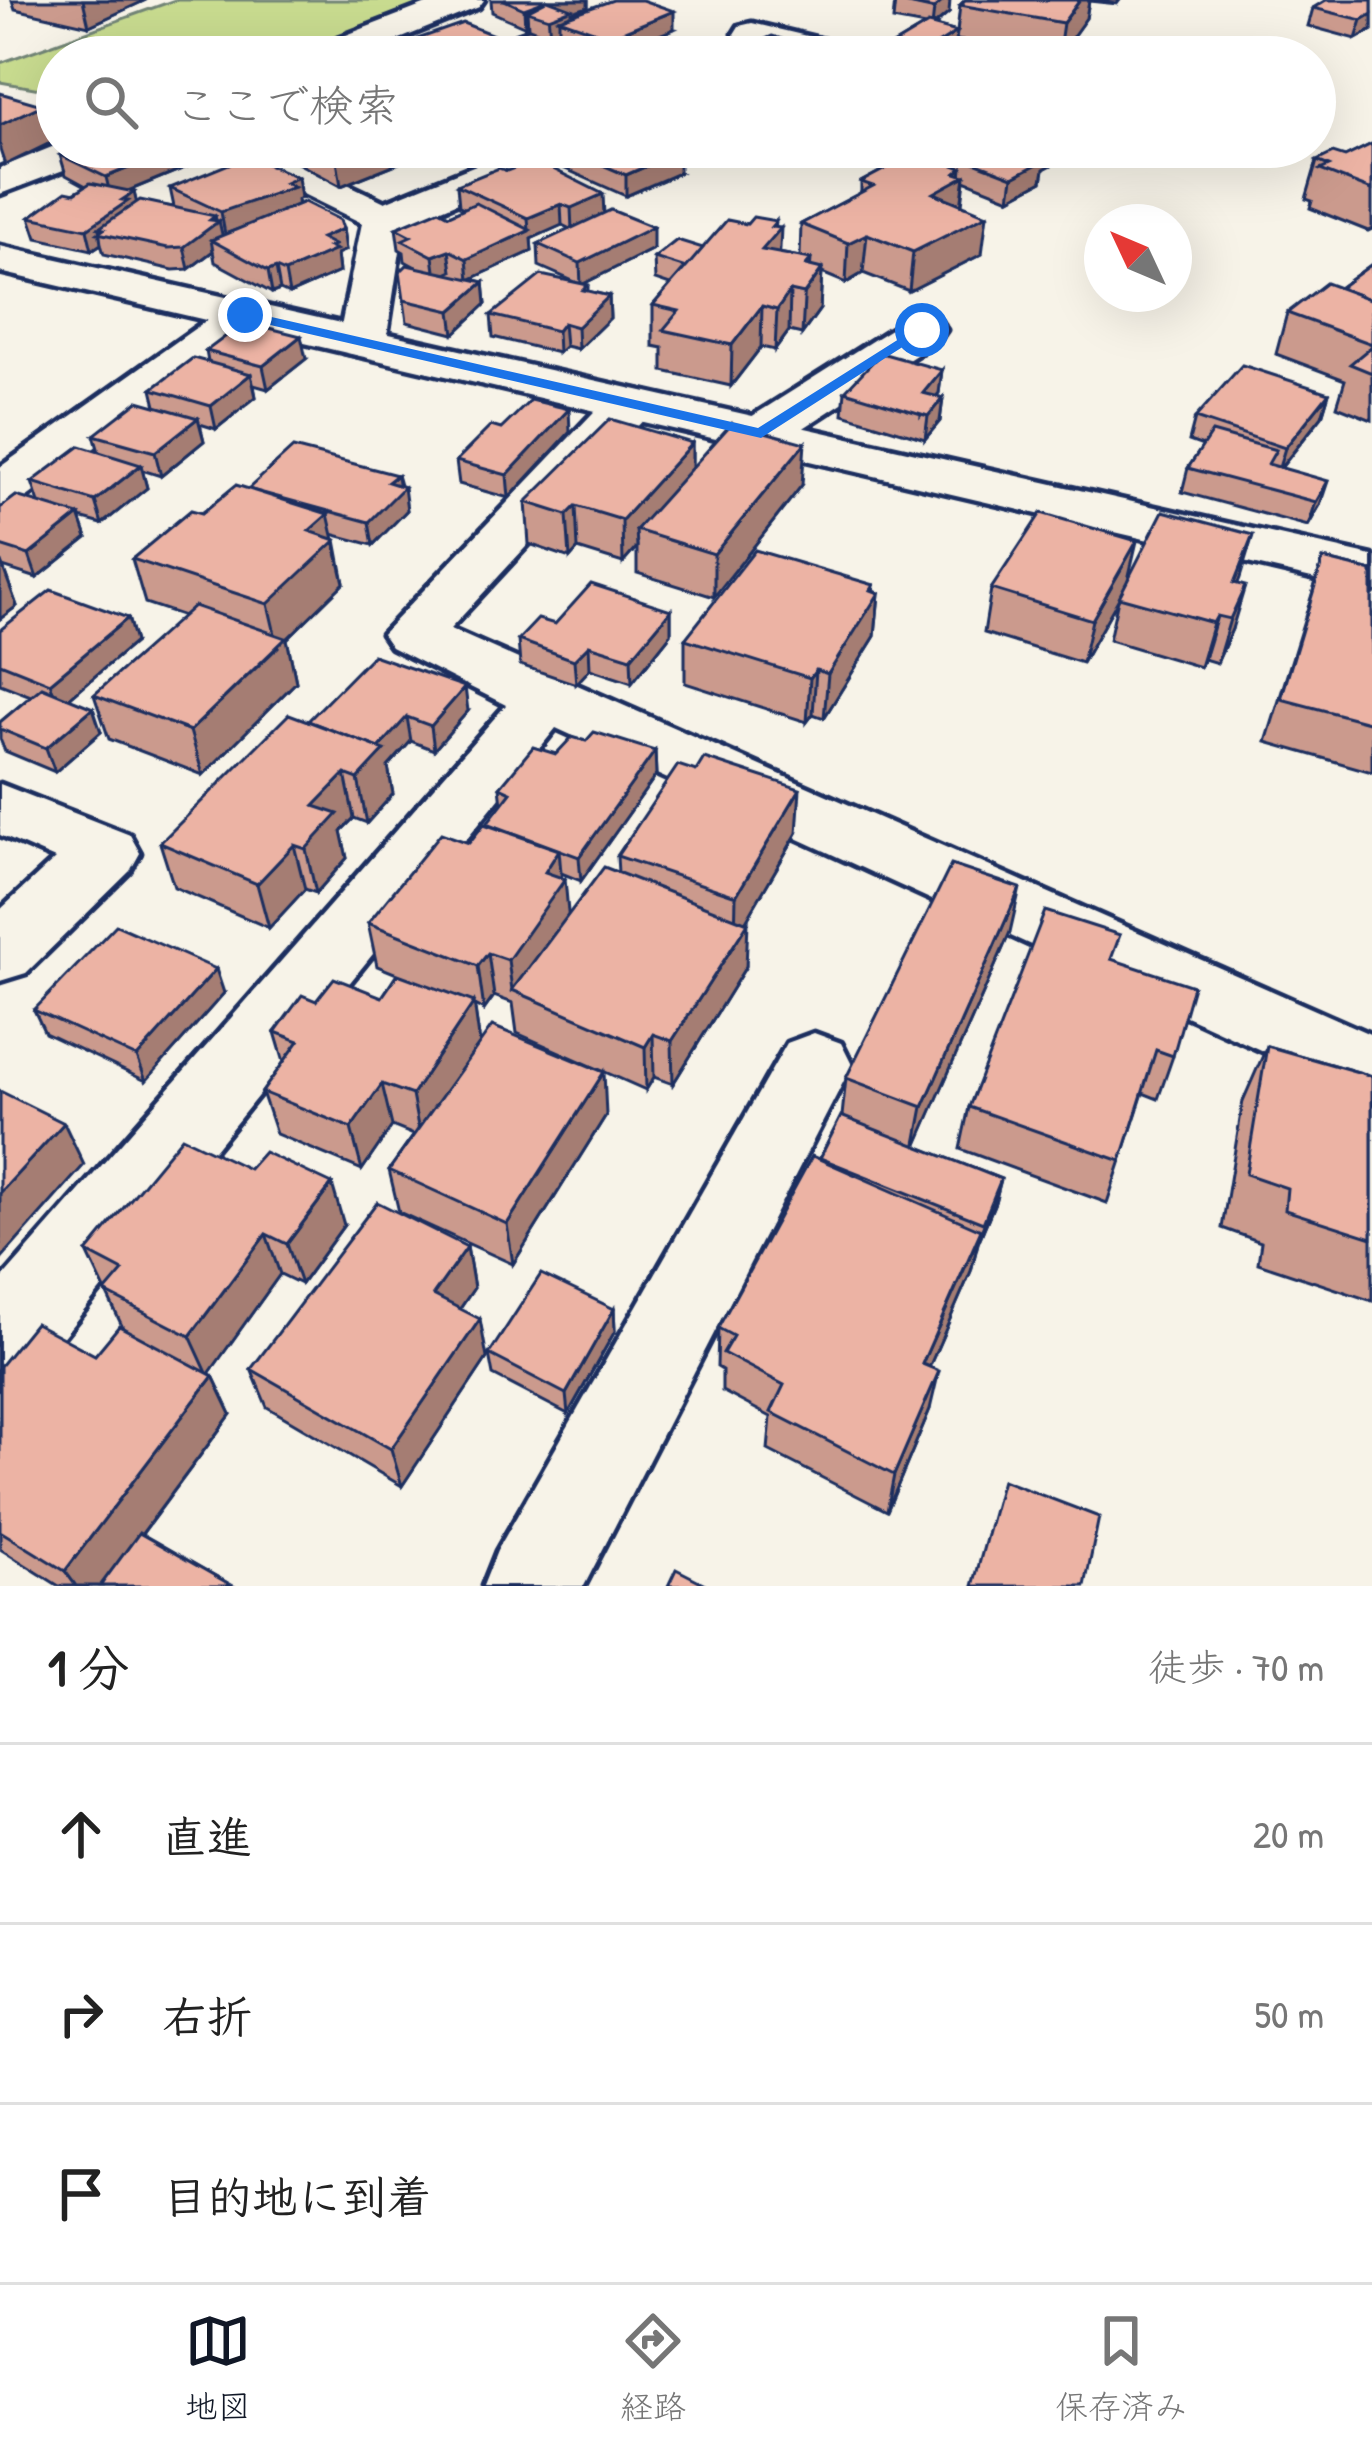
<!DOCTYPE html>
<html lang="ja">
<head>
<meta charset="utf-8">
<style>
  body { margin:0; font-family:"Patrick Hand","Klee One",sans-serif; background:#f2f2f2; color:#222 }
  .compass { position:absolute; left:1084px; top:204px; width:108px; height:108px; border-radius:50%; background:#fff; box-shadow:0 12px 48px #0002; rotate:314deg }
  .stop { position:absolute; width:36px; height:36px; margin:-27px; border:9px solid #1a73e8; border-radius:50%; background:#fff }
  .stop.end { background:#1a73e8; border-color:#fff; box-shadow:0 3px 12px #0008 }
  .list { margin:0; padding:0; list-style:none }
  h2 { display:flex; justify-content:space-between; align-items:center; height:156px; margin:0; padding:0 48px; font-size:51px }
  h2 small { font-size:39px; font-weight:400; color:#767676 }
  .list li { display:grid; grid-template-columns:78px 1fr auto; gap:36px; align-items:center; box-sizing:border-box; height:180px; padding:0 48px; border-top:3px solid #e0e0e0 }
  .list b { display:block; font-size:45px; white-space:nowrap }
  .list em { font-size:39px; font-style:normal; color:#767676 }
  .icon { flex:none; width:66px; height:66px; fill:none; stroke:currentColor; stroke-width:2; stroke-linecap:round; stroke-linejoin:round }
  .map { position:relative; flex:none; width:1372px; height:1586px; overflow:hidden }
  .search { position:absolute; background:#fff; box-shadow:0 12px 48px #0002; left:36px; right:36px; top:36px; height:132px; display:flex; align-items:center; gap:30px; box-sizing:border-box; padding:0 42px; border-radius:66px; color:#767676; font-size:45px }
  .sheet { height:696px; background:#fff }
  nav { display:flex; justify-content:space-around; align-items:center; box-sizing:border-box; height:168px; border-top:3px solid #e0e0e0; background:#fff; font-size:33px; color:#767676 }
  nav a { display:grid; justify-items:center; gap:6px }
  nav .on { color:#111827 }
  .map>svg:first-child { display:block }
  .green { fill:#c8db8f; stroke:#728576; stroke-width:3 }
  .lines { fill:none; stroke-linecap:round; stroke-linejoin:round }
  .minor-casing { stroke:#1b2f5e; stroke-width:9 }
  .tertiary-casing { stroke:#1b2f5e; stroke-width:9 }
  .minor { fill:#f7f3e8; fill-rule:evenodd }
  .tertiary { fill:#f7f3e8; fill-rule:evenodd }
  .wall { fill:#cb9a8d; stroke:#1b2f5e; stroke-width:3 }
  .shaded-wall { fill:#a57d73; stroke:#1b2f5e; stroke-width:3 }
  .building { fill:#ecb3a4; stroke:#1b2f5e; stroke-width:3 }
  .route { fill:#1a73e8 }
</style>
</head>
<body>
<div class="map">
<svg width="1372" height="1586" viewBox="0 0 1372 1586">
  <rect width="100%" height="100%" fill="#f7f3e8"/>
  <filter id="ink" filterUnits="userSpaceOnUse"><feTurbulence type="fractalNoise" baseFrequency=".00833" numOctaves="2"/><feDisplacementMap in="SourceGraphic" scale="24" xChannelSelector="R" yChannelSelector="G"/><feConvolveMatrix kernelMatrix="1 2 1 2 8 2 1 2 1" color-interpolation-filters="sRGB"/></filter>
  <g filter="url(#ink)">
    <path class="green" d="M175,0H445L295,57H57V92L0,82V63Z"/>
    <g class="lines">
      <defs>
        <g id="minor">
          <path d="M437,0H484L479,7L355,57H305L310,49Z"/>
          <path d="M752,23L861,49L866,57H803L739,42L734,34L739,26Z"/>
          <path d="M57,145L109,147L103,155L0,194V168Z"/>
          <path d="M218,147H270L385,202L520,147H575L569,155L404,225L386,342L379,352L362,356L345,352L338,342L362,223L224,155Z"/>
          <path d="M245,301L262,305L268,315L262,325L19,503L0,508V467L228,305Z"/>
          <path d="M922,316L939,320L946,330L939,340L779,444L761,448L743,444L735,433L743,422L905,320Z"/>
          <path d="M630,389L648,393L655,404L648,415L450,629L1372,1035V1101L556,728L31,1376L0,1388V1281L506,705L391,647L382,634L612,393Z"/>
          <path d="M0,784L130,835L140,853L130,871L26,973L0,981V910L55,859L0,835Z"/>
          <path d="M814,1033L841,1043L852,1065L584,1586H483L497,1551L787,1043Z"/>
        </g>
        <path id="tertiary" d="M0,246L1372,556V592L0,272Z"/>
      </defs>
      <use href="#minor" class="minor-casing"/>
      <use href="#tertiary" class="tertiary-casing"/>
      <use href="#minor" class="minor"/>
      <use href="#tertiary" class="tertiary"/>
    </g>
    <g class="wall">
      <path d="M12,0H146L89,26L15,9Z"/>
      <path d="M491,0H588V7L572,12L573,14L674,29L610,56L560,38L559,33L551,36L587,57H396L395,47L501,38L528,28L492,12Z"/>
      <path d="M965,0H1120L1117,4L1089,1L1086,18L1058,57L957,40L955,51L945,57H891L893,45L925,26L893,20L895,1L949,13L934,26L957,32L960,5Z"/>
      <path d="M1372,0V30L1356,39L1308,26L1313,8Z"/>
      <path d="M1372,144V229L1368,231L1310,208L1312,201L1306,199L1317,161L1345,157Z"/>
      <path d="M81,147H203L206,159L128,191L134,192L136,202L174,207L170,188L301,198L297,200L298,205L343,229L346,250L337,254L339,272L289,294L280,290L272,293L215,262L213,251L189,269L173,270L104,254L101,244L92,250L37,238L30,217L86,186L66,175L60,155Z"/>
      <path d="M268,147H427L405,155L406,160L341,186L290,159L288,148L278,152Z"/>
      <path d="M560,147L679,173L626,196L561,167Z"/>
      <path d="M880,147H940L925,155L945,162L946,151L954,147H1067L1065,158L1044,169L1042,181L1010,198L965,180L962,204L982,254L909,291L863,273L846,283L822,273L820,309L802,334L789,331L775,350L761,347L731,386L663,371V348L653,346V305L670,285L655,280L654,258L703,248L747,224L776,228L779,253L800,257L801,224L861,193V182L907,157Z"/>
      <path d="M457,185L604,213L653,249L583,284L588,285V291L609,296L610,318L578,349L565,346L558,353L493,337L491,315L575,282L539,266L538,244L570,229L562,225L531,239L532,251L471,279L484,282L486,304L454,334L407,322L400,272L414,266L405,261L404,252L399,249L396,228L449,215L464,208L459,206Z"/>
      <path d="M1372,264V420L1337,406L1345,380L1276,354L1287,313L1339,288Z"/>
      <path d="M206,351L306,359L268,389L254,385L256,397L216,429L200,424L204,441L161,476L142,470L147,488L102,524L80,518L87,538L37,578L3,567L17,606L0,619V508L39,503L32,482L99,452L94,435L156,406L152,389L208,362Z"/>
      <path d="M942,370L939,393L936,396L943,398L940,421L925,439L843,414L845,391Z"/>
      <path d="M1329,393L1322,416L1281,468L1320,505L1308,526L1182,492L1188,468L1203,446L1189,441L1195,418Z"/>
      <path d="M501,429L570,432L509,498L459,484L456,461Z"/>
      <path d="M692,443V468L802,485L714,597L637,573V547L623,563L578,549L570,558L529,544L526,502Z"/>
      <path d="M397,475L407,510L373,545L332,534L333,539L336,540L344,583L287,639L296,682L203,775L109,739L94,695L184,616L145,603L132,559L202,513L248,489Z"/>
      <path d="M1323,559L1372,571V772L1266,742Z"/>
      <path d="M1128,579L1238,584L1232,629L1217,663L1204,659L1200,667L1109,640L1118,599L1082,663L984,633L991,589Z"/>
      <path d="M874,585L873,591L879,593L875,636L824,718L813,714L807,722L685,683V639Z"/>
      <path d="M671,610V634L632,683L590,669L576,684L520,665L518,640L555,624Z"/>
      <path d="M128,618L135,642L69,698L101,732L55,772L5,751L0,739V722L31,696L0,684V630Z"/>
      <path d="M468,711L434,750L411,741L388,767L393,794L367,823L354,818L341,831L347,858L316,893L305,889L269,928L174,887L160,843L308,721Z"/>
      <path d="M586,741L655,751L656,775L581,881L561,873L568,915L618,873L617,856L797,833L745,922L746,966L673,1084L654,1077L646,1090L517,1033L513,1003L494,996L484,1010L474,1005L480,1043L606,1115L513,1264L399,1212L389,1170L414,1135L392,1126L362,1170L276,1134L262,1092L284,1062L275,1032L316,1001L382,997L397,974L377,966L368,923L469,843L487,825L502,804L500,787L556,754Z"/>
      <path d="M1010,932L916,1146L1001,1179L995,1202L978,1243L971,1271L929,1367L930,1409L887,1511L768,1450L771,1417L722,1391V1370L717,1367L718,1328L819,1159L842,1116L846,1078Z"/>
      <path d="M1112,960L1173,1056L1158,1099L1143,1093L1107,1203L960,1149L969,1107Z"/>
      <path d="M224,993L146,1081L45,1033L34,1010Z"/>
      <path d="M1267,1046L1372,1076V1301L1258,1263L1261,1242L1222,1228L1243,1101Z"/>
      <path d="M344,1225L301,1284L280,1274L209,1373L213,1376L231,1414L142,1534L233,1586H59L0,1549V1366L95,1355L123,1328L87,1252Z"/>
      <path d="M467,1247L474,1288L460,1309L487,1358L402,1486L267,1407L251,1369Z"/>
      <path d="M614,1309L615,1331L568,1414L493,1375L489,1354Z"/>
    </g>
    <g class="shaded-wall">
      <path d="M83,0H146L89,26Z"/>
      <path d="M547,0H588V7L572,12L573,24L559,19V33L550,37Z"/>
      <path d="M944,0H950L949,13L932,27L934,9Z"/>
      <path d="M1080,0H1089L1086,18L1058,57L1063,23Z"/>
      <path d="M546,1L527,11L528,27L525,28L524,9Z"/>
      <path d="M674,11V29L610,56V37Z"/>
      <path d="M1372,14V30L1356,39L1362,20Z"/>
      <path d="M957,32L955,51L945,57H922L923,53Z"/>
      <path d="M807,47L806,56L802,54V57H789L790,54Z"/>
      <path d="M587,50V57H569Z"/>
      <path d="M42,105L52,142L5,165L0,150V125Z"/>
      <path d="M181,147H203L206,159L111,198L106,177Z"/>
      <path d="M338,147H427L405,155L406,160L341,186L335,148Z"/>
      <path d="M917,147H940L915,160Z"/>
      <path d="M1050,147H1067L1065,158L1044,169L1042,181L1010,198L1013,177L1033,155Z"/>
      <path d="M679,152V173L626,196V175Z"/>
      <path d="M962,168L961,178L965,176L960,214L934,193Z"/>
      <path d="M298,177L301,198L297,200L298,208L225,234L221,212Z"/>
      <path d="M134,192L139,213L104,229L99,228L101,244L92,250L87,229Z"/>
      <path d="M603,194L604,215L572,230L571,208Z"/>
      <path d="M561,204L562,225L531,239L532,251L469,280L467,259L529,231L528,218Z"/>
      <path d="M987,215L982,254L909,291L913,252Z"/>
      <path d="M215,216L217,223L219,221L224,243L211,240L213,251L189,269L184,247Z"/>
      <path d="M776,221L775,234L781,228L779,268L762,250L771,227Z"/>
      <path d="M653,227V249L581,285L580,263Z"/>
      <path d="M343,229L346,250L337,254L339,272L289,294L285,272L321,238Z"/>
      <path d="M867,234L863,273L846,283L848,243Z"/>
      <path d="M449,250L452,271L436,278L433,256Z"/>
      <path d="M811,259L809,287L822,269L820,309L802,334L806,265Z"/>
      <path d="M276,268L280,290L272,293L268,271Z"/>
      <path d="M484,282L486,304L454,334L451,311Z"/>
      <path d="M790,291L789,331L775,350L777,310Z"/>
      <path d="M609,296L610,318L578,349L577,327Z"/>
      <path d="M762,306L761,347L731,386L732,345Z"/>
      <path d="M563,323L565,346L558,353L557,331Z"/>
      <path d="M301,336L306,359L268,389L263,366Z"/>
      <path d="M942,370L939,393L921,415L923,393Z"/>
      <path d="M251,374L256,397L216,429L211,406Z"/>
      <path d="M1329,393L1322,416L1278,471L1285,448Z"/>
      <path d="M943,398L940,421L925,439L928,416Z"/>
      <path d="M569,409L570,432L509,498L507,475Z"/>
      <path d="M198,418L204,441L161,476L155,452Z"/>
      <path d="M692,443V485L636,530L637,547L623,563L622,520Z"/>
      <path d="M805,443L802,485L714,597V554Z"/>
      <path d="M141,465L147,488L102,524L95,501Z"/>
      <path d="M397,475L399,491L404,487L407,510L373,545L369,522L388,482Z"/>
      <path d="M1328,481L1320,505L1308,526L1316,502Z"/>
      <path d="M576,506L578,549L570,558L567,515Z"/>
      <path d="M328,514L344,583L287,639L296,682L203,775L190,731L278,647L268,604L309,531Z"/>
      <path d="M79,515L87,538L37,578L29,555Z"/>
      <path d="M1253,535L1240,578L1224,618L1234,583Z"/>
      <path d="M1137,541L1127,584L1082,663L1092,620Z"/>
      <path d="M1,562L17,606L0,619V563Z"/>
      <path d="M874,585L872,604L879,593L875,636L824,718L828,674Z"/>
      <path d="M1245,586L1232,629L1217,663L1230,619Z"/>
      <path d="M671,610V634L632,683L631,658Z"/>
      <path d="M1217,616L1204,659L1200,667L1213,623Z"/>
      <path d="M128,618L135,642L59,707L50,683Z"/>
      <path d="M589,645L590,669L576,684L574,660Z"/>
      <path d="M816,670L813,714L807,722L810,678Z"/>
      <path d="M465,687L468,711L434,750L431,726Z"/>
      <path d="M93,708L101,732L55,772L46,748Z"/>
      <path d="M407,717L411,741L388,767L393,794L367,823L358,779L376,751Z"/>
      <path d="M655,751L656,775L581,881L579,857Z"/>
      <path d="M345,774L354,818L341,831L347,858L316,893L306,849L314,806Z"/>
      <path d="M800,789L797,833L735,940L736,896Z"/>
      <path d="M294,845L305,889L269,928L257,884Z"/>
      <path d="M559,850L562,884L565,879L569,923L512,990L508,960L545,872Z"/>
      <path d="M1020,888L1010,932L915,1149L923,1107Z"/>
      <path d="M748,923L746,966L673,1084L672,1041Z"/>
      <path d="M488,953L494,996L484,1010L478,966Z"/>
      <path d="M216,969L224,993L146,1081L137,1057Z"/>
      <path d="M474,1002L480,1045L420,1137L412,1095Z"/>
      <path d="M653,1034L654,1077L646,1090L645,1047Z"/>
      <path d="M604,1072L606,1115L513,1264L507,1224Z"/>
      <path d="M382,1084L392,1126L362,1170L351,1128Z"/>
      <path d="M64,1123L84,1165L0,1260V1193Z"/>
      <path d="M1001,1179L995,1202L978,1243L971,1271L914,1402L922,1364L981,1232Z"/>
      <path d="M332,1184L344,1225L301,1284L287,1244Z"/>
      <path d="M266,1234L280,1274L208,1375L190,1336Z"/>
      <path d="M467,1247L474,1288L442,1335L433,1295Z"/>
      <path d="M614,1309L615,1331L568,1414L566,1394Z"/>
      <path d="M480,1319L487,1358L402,1486L391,1449Z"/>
      <path d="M939,1371L930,1409L887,1511L894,1475Z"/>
      <path d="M213,1376L231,1414L103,1586H76L65,1571Z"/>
    </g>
    <g class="building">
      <path d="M504,0H548L572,9L549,18L527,11L546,1L524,9Z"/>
      <path d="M613,0H642L674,11L610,37L559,19Z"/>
      <path d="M896,0H944L934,9L895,1Z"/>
      <path d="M965,0H1080L1063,23L960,5Z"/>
      <path d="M1326,0H1372V14L1362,20L1313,8Z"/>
      <path d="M463,23L501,38L450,57H418L395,47Z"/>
      <path d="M928,24L957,32L923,53L893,45Z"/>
      <path d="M529,28L587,50L569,57H450Z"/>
      <path d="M772,36L807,47L790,54L797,57H724Z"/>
      <path d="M832,41L861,50L847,57H810L802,54Z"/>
      <path d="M0,93L42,105L0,125Z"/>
      <path d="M1372,144V190L1320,170L1329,166L1317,161L1333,153L1345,157Z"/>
      <path d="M81,147H181L106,177L60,155Z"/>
      <path d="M561,147H667L679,152L626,175Z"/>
      <path d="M954,147H1050L1033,155L1045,160L1013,177L946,151Z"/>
      <path d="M917,152L962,168L956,173L965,176L934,193L987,215L913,252L867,234L848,243L801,224L873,186L861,182Z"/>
      <path d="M248,156L298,177L285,183L294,187L221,212L170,188Z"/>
      <path d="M535,160L603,194L571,208L561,204L528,218L457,185L499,168L507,171Z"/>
      <path d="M90,183L134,192L122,200L128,201L87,229L30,217L66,191L75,193Z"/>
      <path d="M140,200L215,216L210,220L219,221L184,247L168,248L98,233L104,229L99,228Z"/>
      <path d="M304,202L340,220L343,229L321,238L334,245L329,247L336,250L285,272L276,268L268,271L211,240Z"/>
      <path d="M476,203L530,230L467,259L449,250L433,256L402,240L411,236L396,228L439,210L449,215Z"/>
      <path d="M611,210L653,227L580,263L538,244Z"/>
      <path d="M753,217L776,221L771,227L781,228L762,250L811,259L806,265L822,269L804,294L790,291L777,310L762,306L732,345L663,330L679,311L653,305L727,220L747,224Z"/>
      <path d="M677,240L703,248L686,268L654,258Z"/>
      <path d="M1372,264V300L1339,288Z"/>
      <path d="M407,265L484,282L451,311L404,300L400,272Z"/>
      <path d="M541,275L588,285L583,290L609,296L577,327L563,323L557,331L491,315Z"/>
      <path d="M1326,283L1372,300V344L1287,313Z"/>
      <path d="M245,322L301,336L263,366L206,351Z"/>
      <path d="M1372,346V373L1350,364Z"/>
      <path d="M881,353L942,370L923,393L943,398L928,416L845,391Z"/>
      <path d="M193,358L251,374L211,406L152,389Z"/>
      <path d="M1242,365L1329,393L1285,448L1195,418Z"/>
      <path d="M531,400L569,409L507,475L456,461L491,426L501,429Z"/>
      <path d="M138,401L198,418L155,452L94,435Z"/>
      <path d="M610,419L692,443L622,520L576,506L567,515L526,502Z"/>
      <path d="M732,423L805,443L714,554L636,530Z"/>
      <path d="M1212,432L1276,450L1268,464L1328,481L1316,502L1188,468Z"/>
      <path d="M80,446L141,465L95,501L32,482Z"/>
      <path d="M293,448L397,475L388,482L404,487L369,522L248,489Z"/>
      <path d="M236,485L328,514L309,531L336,540L268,604L132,559L191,510L202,513Z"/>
      <path d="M16,496L79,515L29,555L0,546V508Z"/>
      <path d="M1163,511L1253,535L1234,583L1245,586L1230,619L1217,616L1213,623L1119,597Z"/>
      <path d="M1041,513L1137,541L1092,620L991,589Z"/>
      <path d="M755,550L874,585L871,590L879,593L828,674L816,670L810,678L685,639Z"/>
      <path d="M1323,559L1372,571V723L1281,699Z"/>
      <path d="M591,584L671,610L631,658L589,645L574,660L518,640L538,619L555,624Z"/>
      <path d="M51,590L128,618L50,683L0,663V630Z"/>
      <path d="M194,606L286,638L190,731L94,695Z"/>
      <path d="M373,655L465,687L431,726L407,717L379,748L308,721Z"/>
      <path d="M42,687L93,708L46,748L0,729V722Z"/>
      <path d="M289,714L385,750L358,779L345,774L314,806L338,814L306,849L294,845L257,884L160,843Z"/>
      <path d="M594,732L655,751L579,857L487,823L511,792L500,787L533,747L556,754L572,737L586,741Z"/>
      <path d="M704,758L800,789L736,896L617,856L678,765L696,771Z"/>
      <path d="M484,824L559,850L545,872L565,879L508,960L488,953L478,966L368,923L441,833L469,843Z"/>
      <path d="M951,865L1020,888L923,1107L846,1078Z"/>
      <path d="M604,867L748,923L672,1041L653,1034L645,1047L512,990Z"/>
      <path d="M1045,911L1120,935L1111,959L1193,986L1173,1056L1156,1050L1121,1161L969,1107Z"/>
      <path d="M116,925L216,969L137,1057L34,1010Z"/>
      <path d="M398,974L474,1002L412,1095L382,1084L351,1128L262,1092L299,1041L275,1032L302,995L316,1001L334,978L382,997Z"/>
      <path d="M492,1026L604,1072L507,1224L389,1170Z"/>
      <path d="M1267,1046L1372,1076V1238L1285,1210L1287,1188L1246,1174Z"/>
      <path d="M0,1091L64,1123L0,1193Z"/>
      <path d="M841,1116L1001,1179L983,1223L820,1158Z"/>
      <path d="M182,1137L249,1169L264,1152L332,1184L287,1244L266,1234L190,1336L105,1292L123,1271L87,1252Z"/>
      <path d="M812,1156L981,1230L922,1364L939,1371L894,1475L771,1412L784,1385L723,1353L733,1336L718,1328Z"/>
      <path d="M377,1202L467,1247L433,1295L480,1319L391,1449L251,1369Z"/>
      <path d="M541,1274L614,1309L566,1394L489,1354Z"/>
      <path d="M35,1323L95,1355L119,1326L213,1376L65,1571L0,1531V1366Z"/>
      <path d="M1002,1480L1099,1517L1085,1586H973Z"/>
      <path d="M139,1533L233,1586H100Z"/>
      <path d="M676,1569L709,1586H668Z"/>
    </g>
  </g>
  <path class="route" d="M245,311L758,428L918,327L929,330L761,438L240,318Z"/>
</svg>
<svg class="compass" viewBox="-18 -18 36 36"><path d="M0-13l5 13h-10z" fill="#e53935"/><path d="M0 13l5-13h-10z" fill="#767676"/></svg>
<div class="stop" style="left:922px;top:330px"></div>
<div class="stop end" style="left:245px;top:315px"></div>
<div class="search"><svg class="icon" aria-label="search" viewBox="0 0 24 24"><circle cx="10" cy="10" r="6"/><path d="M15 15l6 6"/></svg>ここで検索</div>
</div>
<section class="sheet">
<h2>1 分<small>徒歩 · 70 m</small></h2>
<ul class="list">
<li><svg class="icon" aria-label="ahead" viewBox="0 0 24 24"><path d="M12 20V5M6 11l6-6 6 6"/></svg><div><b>直進</b></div><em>20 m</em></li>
<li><svg class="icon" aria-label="right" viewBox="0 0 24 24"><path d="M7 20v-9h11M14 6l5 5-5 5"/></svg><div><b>右折</b></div><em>50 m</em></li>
<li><svg class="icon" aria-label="arrive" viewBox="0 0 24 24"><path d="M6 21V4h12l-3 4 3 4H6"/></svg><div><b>目的地に到着</b></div></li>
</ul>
</section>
<nav>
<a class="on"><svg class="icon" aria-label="map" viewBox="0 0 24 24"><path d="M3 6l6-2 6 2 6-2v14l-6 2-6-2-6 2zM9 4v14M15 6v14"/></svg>地図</a>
<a><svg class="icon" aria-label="directions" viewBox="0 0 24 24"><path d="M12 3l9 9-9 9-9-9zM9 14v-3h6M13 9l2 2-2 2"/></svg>経路</a>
<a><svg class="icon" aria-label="saved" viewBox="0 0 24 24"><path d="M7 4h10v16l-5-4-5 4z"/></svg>保存済み</a>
</nav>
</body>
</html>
